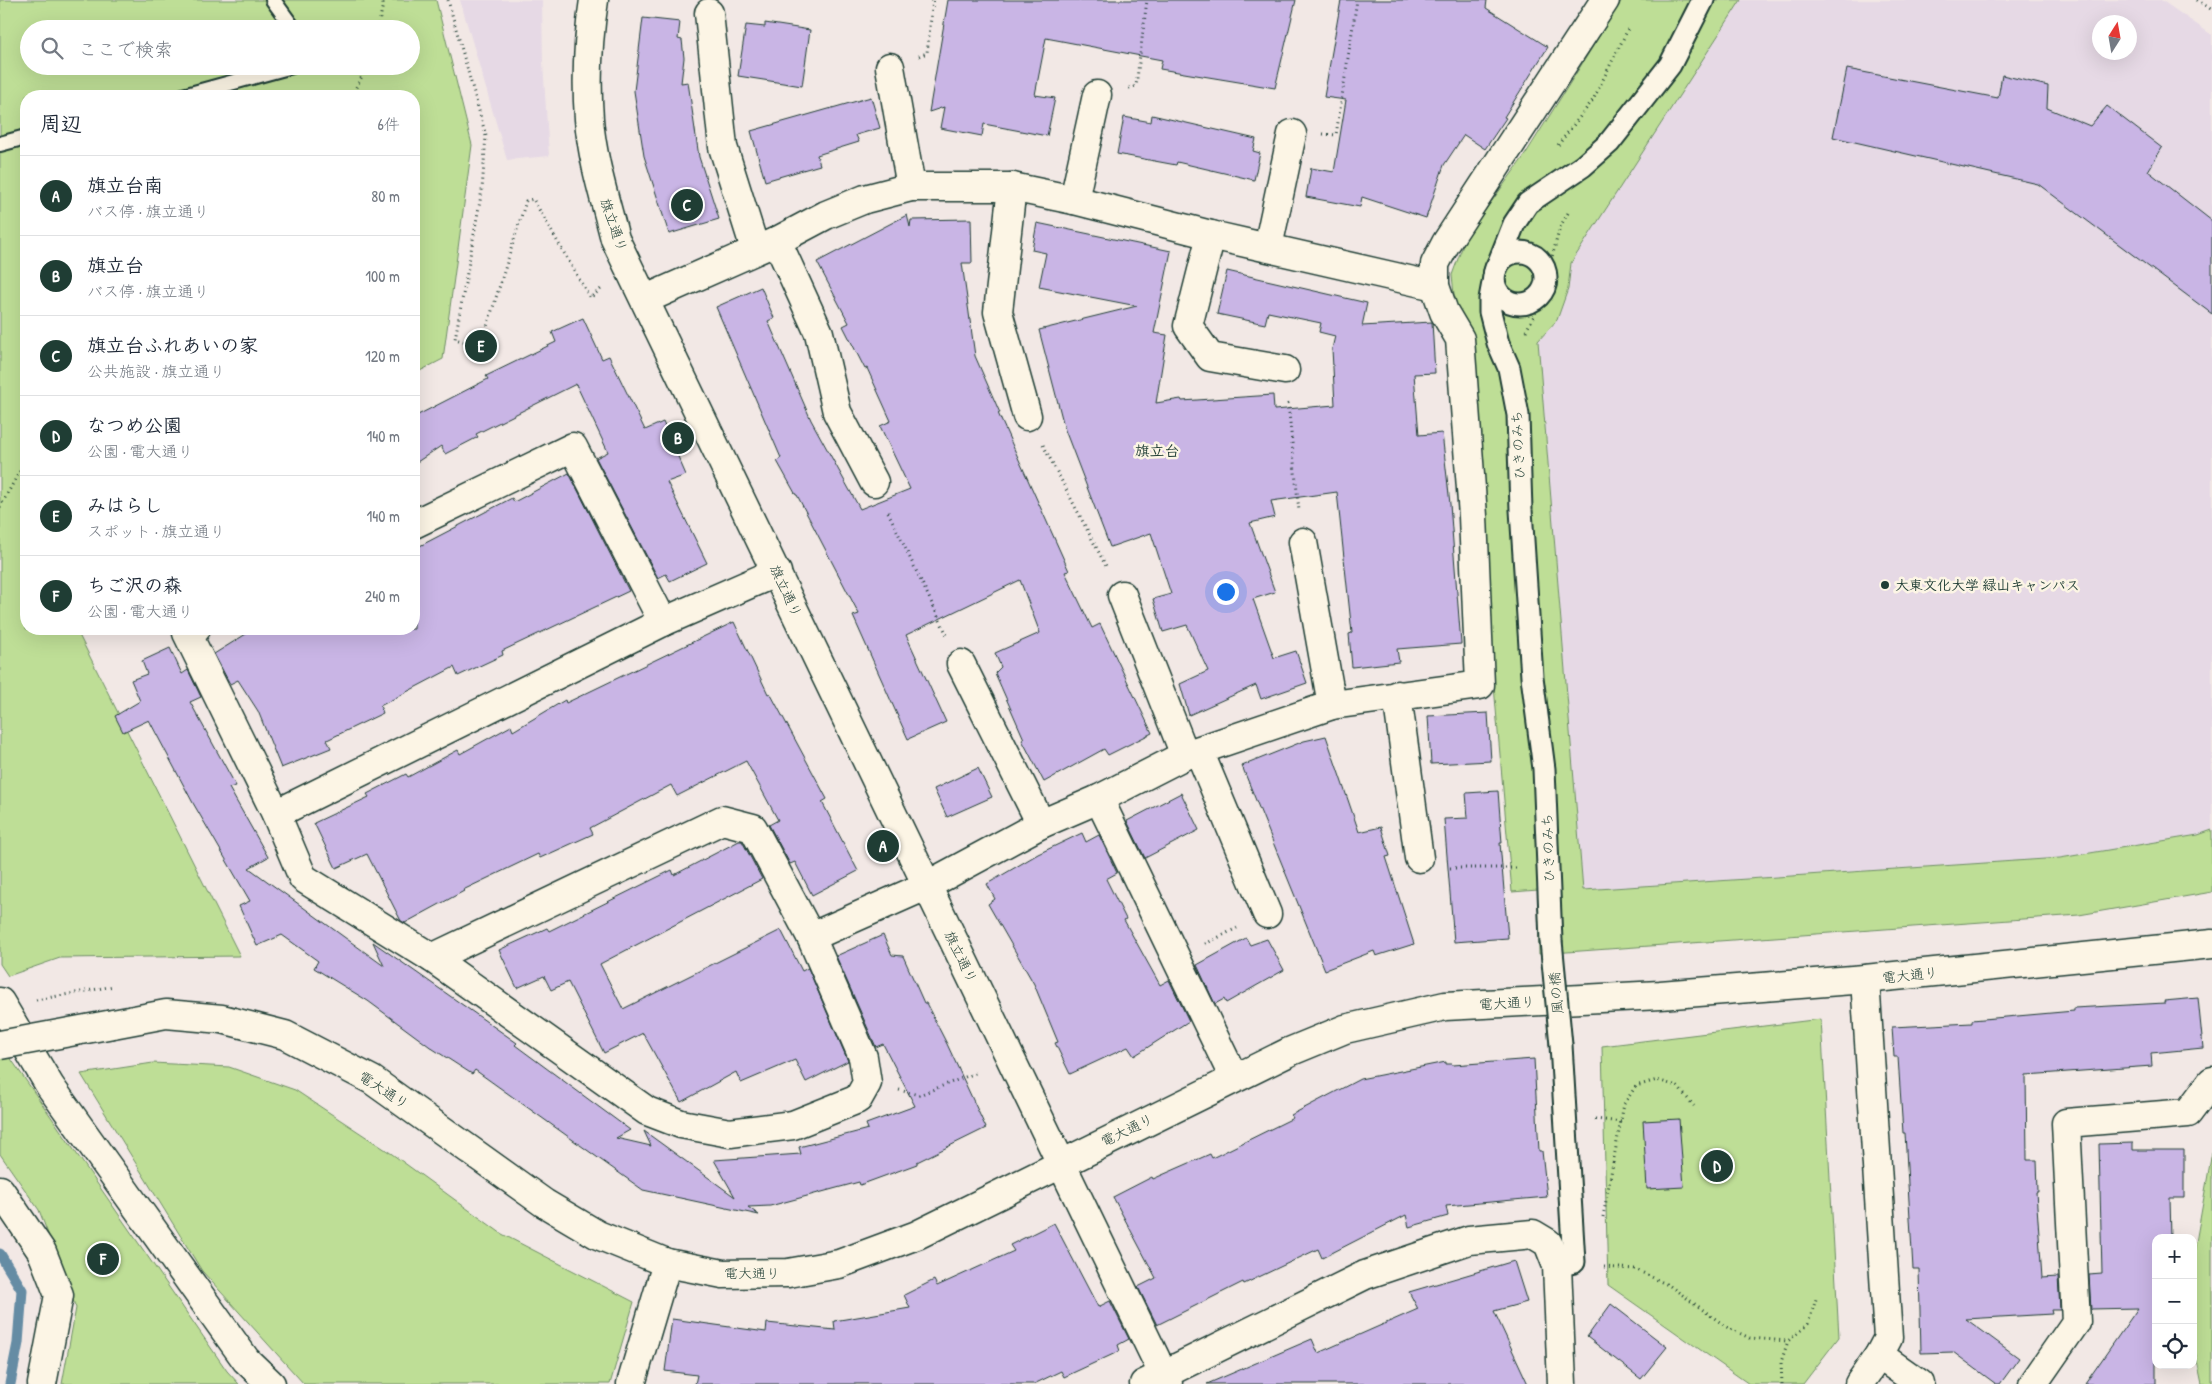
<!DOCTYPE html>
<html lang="ja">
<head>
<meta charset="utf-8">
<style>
  body { margin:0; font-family:"Patrick Hand","Klee One",sans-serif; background:#f6f6f7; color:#1f2937 }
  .controls { position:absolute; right:15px; bottom:15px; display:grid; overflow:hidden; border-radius:10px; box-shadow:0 5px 20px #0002 }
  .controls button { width:45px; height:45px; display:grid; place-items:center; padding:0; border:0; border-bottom:1px solid #e0e1e3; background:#fff; color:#1f2937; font:25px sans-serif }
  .compass { position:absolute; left:2092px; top:15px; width:45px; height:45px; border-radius:50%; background:#fff; box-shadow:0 5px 20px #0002; rotate:11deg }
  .you { position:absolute; left:1225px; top:591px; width:18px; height:18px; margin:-12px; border:4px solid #fff; border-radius:50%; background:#1a73e8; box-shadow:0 0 0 8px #1a73e833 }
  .badge { display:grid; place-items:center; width:32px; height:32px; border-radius:50%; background:#1f3d34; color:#fff; font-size:16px; font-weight:700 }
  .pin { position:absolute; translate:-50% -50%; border:2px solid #fff; box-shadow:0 1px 5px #0006 }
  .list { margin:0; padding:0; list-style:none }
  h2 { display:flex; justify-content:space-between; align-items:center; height:65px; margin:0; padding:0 20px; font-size:21px }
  h2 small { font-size:16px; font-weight:400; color:#747a83 }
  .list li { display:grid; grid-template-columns:32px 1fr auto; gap:15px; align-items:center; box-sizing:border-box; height:80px; padding:0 20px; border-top:1px solid #e0e1e3 }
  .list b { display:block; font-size:19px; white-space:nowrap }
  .list p { margin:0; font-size:16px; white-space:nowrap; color:#747a83 }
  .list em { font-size:16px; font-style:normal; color:#747a83 }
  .icon { flex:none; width:28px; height:28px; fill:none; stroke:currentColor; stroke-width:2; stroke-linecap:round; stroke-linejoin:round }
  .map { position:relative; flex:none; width:2212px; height:1384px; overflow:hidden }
  .search { position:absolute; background:#fff; box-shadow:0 5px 20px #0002; left:20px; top:20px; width:400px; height:55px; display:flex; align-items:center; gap:12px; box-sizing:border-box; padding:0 18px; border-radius:28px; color:#747a83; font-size:19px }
  .panel { position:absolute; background:#fff; box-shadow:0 5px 20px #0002; left:20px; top:90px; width:400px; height:545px; border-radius:20px }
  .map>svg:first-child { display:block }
  .built { fill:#e6d9e5; fill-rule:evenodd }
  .green { fill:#bede96; stroke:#6e8e65; fill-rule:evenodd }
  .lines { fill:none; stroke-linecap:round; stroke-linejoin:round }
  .stream { stroke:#658ca4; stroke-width:11 }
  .building { fill:#c9b5e5; stroke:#1f3d34 }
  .service-casing { stroke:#1f3d34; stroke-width:18 }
  .pedestrian-casing { stroke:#1f3d34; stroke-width:25 }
  .minor-casing { stroke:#1f3d34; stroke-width:31 }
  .tertiary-casing { stroke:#1f3d34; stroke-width:31 }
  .path { stroke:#1f3d34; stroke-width:3; stroke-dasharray:1 4; stroke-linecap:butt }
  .service { stroke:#fcf5e5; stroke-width:14 }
  .pedestrian { stroke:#fcf5e5; stroke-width:21 }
  .minor { stroke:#fcf5e5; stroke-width:28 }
  .tertiary { stroke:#fcf5e5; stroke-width:28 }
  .pedestrian-bridge-casing { stroke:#1f3d34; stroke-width:25; stroke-linecap:butt }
  .tertiary-bridge-casing { stroke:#1f3d34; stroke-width:31; stroke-linecap:butt }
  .pedestrian-bridge { stroke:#fcf5e5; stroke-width:21 }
  .tertiary-bridge { stroke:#fcf5e5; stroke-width:28 }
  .poi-dot { fill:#1f3d34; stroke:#fcf5e5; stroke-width:2 }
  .labels { text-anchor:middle; stroke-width:5; stroke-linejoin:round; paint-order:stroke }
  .street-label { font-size:14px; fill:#1f3d34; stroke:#fcf5e5 }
  .poi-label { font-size:14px; font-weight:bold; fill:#1f3d34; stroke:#fcf5e5; text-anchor:start }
  .neighbourhood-label { font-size:15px; font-weight:bold; fill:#1f3d34; stroke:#fcf5e5 }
</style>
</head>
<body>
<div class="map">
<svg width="2212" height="1384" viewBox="0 0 2212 1384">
  <rect width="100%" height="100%" fill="#f2e8e5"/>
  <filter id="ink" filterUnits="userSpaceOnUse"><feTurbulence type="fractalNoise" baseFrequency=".02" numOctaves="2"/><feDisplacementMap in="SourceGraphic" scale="10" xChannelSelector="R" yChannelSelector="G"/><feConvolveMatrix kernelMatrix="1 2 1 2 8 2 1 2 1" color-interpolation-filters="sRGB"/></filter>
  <g filter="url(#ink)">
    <g class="built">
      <path d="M460,0H542L543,63L549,156L507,160Z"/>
      <path d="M1741,0H2161L2212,35V830L2198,835L2060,858L1583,890L1538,341L1557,320L1568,289L1571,263ZM2100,22H2130V52H2100Z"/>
    </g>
    <g class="green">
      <path d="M0,0H436L472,145L443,359L414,374V96H26V629H76L240,956L60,958L8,976L0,964ZM29,29H411V66H29Z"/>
      <path d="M1622,0H1741L1571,263L1568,289L1557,320L1538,341L1583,890L2060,858L2198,835L2212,830V892L2079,915L1539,954L1538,890L1512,892L1492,663L1452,275L1466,237L1523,158Z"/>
      <path d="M1821,1019L1839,1337L1803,1384H1749L1608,1285L1602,1046Z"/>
      <path d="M0,1043L227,1371L239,1384H62L76,1308L39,1210L0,1154Z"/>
      <path d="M153,1063L229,1067L295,1090L392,1154L502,1234L634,1302L610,1384H304L202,1271L81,1074Z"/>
      <path d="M2212,1152V1384H2202L2193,1341V1259Z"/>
    </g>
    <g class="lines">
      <path class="stream" d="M0,1254L22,1290L18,1343L10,1384"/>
    </g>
    <g class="building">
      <path d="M948,0H1296L1275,88L1160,69L1162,60L1046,38L1035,95L1055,98L1047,136L984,124L982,136L940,128L944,107L929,112Z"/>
      <path d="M1341,0H1487L1486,8L1548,47L1504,117L1506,118L1485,149L1464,135L1444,165L1426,218L1362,197L1360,207L1306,197L1311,168L1334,172L1346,100L1324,97Z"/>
      <path d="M643,18L680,22L678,39L682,40L684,58L681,83L688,82L699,157L719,219L669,234L644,156L634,91Z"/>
      <path d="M765,23L810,30L802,86L738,76L746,25L765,27Z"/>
      <path d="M1847,69L1998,98L2002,75L2048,86L2047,108L2090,126L2107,106L2162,148L2148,171L2212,221V314L2038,184L1833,137Z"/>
      <path d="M871,97L880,128L856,135L859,142L817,155L820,165L765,181L751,131Z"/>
      <path d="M1152,115L1256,139L1253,151L1260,153L1254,180L1177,162L1176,165L1117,154L1124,117L1151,122Z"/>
      <path d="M907,215L910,227L911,220L971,219L972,263H962L975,356L1000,413H998L1069,571L1065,572L1092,628L1100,624L1152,733L1108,755L1104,749L1044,782L1022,740L1024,739L995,673L1001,667L995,653L1040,633L1020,580L906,635L946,722L908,739L853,616L859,614L797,495H796L777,461L781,458L716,307L761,287L774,318L768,321L811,420L860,509L910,489L880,426L891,421L867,368L865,369L843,326L849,323L817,262Z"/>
      <path d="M1037,223L1171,251L1154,333L1167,335L1156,403L1181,399L1182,401L1273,395L1274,410L1335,405L1332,349L1335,336L1319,332L1321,323L1268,312L1265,324L1217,314L1227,271L1367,303L1362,326L1432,322L1435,373L1414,374L1419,435L1442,433L1450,504L1461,644L1397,649L1399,662L1352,667L1349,634L1352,633L1337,492L1271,501L1275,517L1250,523L1275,592L1253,599L1274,658L1296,651L1307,683L1261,699L1256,685L1189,715L1180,684L1208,671L1187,625L1163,632L1153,599L1171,594L1151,533L1110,547L1065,430L1039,330L1137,306L1039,287L1046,253L1032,250Z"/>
      <path d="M583,318L602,359L609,356L645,430L663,422L686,475L667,482L707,563L670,581L666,574L658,578L596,458L608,452L576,384L476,434L478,437L445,454L441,446L414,464V417L488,379L486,376L556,342L552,332Z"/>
      <path d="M569,473L629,591L502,651L503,655L458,676L454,667L380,706L383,713L327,740L331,748L281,768L258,711L238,680L230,684L214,654L254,629H414V549L512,498L514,502Z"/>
      <path d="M734,622L768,694L770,693L827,799L822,802L858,871L812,895L795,862L790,864L769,825L778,820L746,761L677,796L671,785L590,828L593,834L540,858L538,854L463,890L464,891L405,923L401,921L367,854L336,868L314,823L369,797L367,794L406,774L408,777L458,750L460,754L511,726L513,731L565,700L566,703Z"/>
      <path d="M170,648L182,674L188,670L201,697L190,702L236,786L229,788L268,857L249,868L384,966L373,942L517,1043L515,1045L630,1130L616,1138L651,1146L644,1131L735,1197L714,1160L801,1154L799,1147L868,1129L866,1124L915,1106L883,1044L876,1047L836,956L883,935L892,955L903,956L924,1003H926L947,1044L986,1128L917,1162V1164L860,1185L859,1182L770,1206L748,1207L759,1215L643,1190L475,1070L472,1074L433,1049L368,1001L314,968L318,961L282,935L257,946L239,906L250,901L193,803L149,720L123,732L115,716L140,701L131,680L147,674L142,661Z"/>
      <path d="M1488,713L1491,761L1431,764L1428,716Z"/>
      <path d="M1326,736L1359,832L1381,827L1390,856L1386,857L1414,944L1376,956L1374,951L1325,970L1242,766L1304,741Z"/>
      <path d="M978,768L992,797L947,817L934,789Z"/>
      <path d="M1498,791L1502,843H1500L1508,938L1454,942L1444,819L1468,818L1466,793Z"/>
      <path d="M1181,793L1199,830L1145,858L1127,821Z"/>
      <path d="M1082,833L1086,842L1099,835L1117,873L1106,879L1126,919L1124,920L1160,985L1169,980L1189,1021L1134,1056L1128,1047L1070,1074L1055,1043L1058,1042L1034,984L988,904L995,899L987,884L1038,854Z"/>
      <path d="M739,841H742L762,879L600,964L623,1009L781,930L802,971L808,968L848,1061L806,1082L795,1060L741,1083L736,1072L681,1102L643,1033L604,1053L568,982L551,990L544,976L517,988L499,950L547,928L549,931L672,870L674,875Z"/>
      <path d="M1246,938L1250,945L1267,939L1284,970L1226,1003L1224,999L1215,1004L1197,965Z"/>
      <path d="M2198,998L2203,1048L2151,1053L2152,1066L2026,1075L2027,1160H2037L2038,1192H2036L2042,1278L2058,1277L2060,1310H2051L2052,1314L1966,1319L2019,1358L2000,1384H1996L1953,1352L1921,1353L1919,1269H1913L1905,1133H1903L1898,1057H1894L1892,1027L1972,1023V1020L2074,1011V1008L2165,1003L2164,1001Z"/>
      <path d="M1534,1059L1539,1151H1542L1547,1197L1446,1206L1448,1216L1409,1227L1406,1215L1322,1258L1318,1249L1244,1284L1243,1282L1157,1325L1138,1287L1156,1278L1113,1197L1152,1177L1153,1179L1210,1154L1212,1158L1293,1118L1291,1115L1360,1079L1446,1062V1064H1452L1453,1065Z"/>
      <path d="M1679,1119L1684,1187L1647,1189L1643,1121Z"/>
      <path d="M2133,1143V1150H2184V1198H2170L2171,1238H2156V1384H2085L2138,1308L2091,1309L2089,1275L2102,1274L2099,1144Z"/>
      <path d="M1054,1223L1098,1307L1110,1301L1129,1339L1118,1345L1120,1351L1064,1377L1061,1371L1034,1384H695L697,1375L665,1371L672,1319L766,1332L767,1323L835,1330L834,1321L910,1308L904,1295L934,1280L937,1286L1014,1251L1010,1245Z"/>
      <path d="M1514,1261L1527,1302L1494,1311L1528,1384H1207L1312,1339L1318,1353L1418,1309L1409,1292Z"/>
      <path d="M1611,1304L1667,1347L1641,1379L1587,1337Z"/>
    </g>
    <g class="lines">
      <defs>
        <g id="service">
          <path d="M273,0L294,29"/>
          <path d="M183,96L292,66"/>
          <path d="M0,144L26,137"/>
        </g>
        <g id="pedestrian">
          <circle cx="1520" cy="278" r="26"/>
          <path d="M1551,941L1544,769L1532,677L1521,510L1518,415L1509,368L1498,343L1490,312V299L1495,272L1514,224L1528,203L1583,166L1609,143L1670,65L1703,0"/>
          <path d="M1557,1266L1574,1262L1561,1045"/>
        </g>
        <g id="minor">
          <path d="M709,13L723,147L755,249"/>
          <path d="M890,67L911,187"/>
          <path d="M1012,187L998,312L1027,416"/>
          <path d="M1074,200L1097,95"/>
          <path d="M1211,235L1188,326L1210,357L1285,370"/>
          <path d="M777,241L819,333L837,412L874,482"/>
          <path d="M1268,247L1292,134"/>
          <path d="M646,299L777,241L826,215L865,199L911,187H1012L1074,200L1211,235L1435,286"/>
          <path d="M414,524L573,447L663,622"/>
          <path d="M1303,542L1332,705"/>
          <path d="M1122,595L1185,755"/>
          <path d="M196,629L187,633L276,814L303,878L432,958L647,1111L681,1124L730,1133L793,1125L858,1099L867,1083L863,1057L811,937L926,886L1041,824L1099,799L1185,755L1332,705L1480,685L1473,516L1460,339L1444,312L1435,286V264L1446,243L1605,0"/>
          <path d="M961,664L1041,824"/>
          <path d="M1397,695L1419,858"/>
          <path d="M1199,751L1267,914"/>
          <path d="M1099,799L1234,1078"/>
          <path d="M276,814L663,622L777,572"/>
          <path d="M432,958L722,820L753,828L811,937"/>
          <path d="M0,1002L50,1086L246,1360L271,1384"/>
          <path d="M1061,1163L1168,1384"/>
          <path d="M0,1190L42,1252L59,1295L42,1384"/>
          <path d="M1879,1355L1920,1384"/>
          <path d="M631,1384L667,1263"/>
          <path d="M1144,1384L1365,1275L1469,1240L1533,1234L1548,1243L1557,1266L1562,1384"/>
          <path d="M1859,1384L1879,1355L1888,1338L1865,979"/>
          <path d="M2033,1384L2076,1322L2066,1123L2188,1113L2212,1081"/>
        </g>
        <g id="tertiary">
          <path d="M594,0C588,39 586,79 589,119C592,159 605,199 615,239L1061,1163"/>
          <path d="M113,1024L166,1014L222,1019L285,1035L372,1080L544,1203L598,1235L667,1263L723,1274L788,1273L839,1264L917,1235L1289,1052L1345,1029L1445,1006L1660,995L1865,979L2212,944"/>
        </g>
      </defs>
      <use href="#service" class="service-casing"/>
      <use href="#pedestrian" class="pedestrian-casing"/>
      <use href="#minor" class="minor-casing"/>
      <use href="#tertiary" class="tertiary-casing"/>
      <g class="path">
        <path d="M448,0L486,136L482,190L455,339L481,346L526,201L533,199L590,298L601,289"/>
        <path d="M2197,0L2212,10"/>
        <path d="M378,29L383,4L381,0"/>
        <path d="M919,56L927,53L933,0"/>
        <path d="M1129,88L1136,86L1147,0"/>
        <path d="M351,96L368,66"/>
        <path d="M1323,134L1336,135L1357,0"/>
        <path d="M1558,145L1593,100L1628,29"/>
        <path d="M1526,331L1539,306L1560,227L1568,213"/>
        <path d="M1288,403L1299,511"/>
        <path d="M1043,445L1107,568"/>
        <path d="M0,507L26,460"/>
        <path d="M888,512L947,635"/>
        <path d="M1450,868H1519"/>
        <path d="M1205,944L1237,928"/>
        <path d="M36,1000L114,986"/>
        <path d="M899,1090L919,1095L978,1072"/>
        <path d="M1595,1119L1622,1122"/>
        <path d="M1603,1217L1624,1104L1636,1086L1657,1080L1677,1086L1694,1106"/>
        <path d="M1604,1267L1635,1269L1670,1286L1728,1328L1750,1338L1788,1341L1808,1324L1817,1296"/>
        <path d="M1782,1384L1781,1362L1788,1341"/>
      </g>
      <use href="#service" class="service"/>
      <use href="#pedestrian" class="pedestrian"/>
      <use href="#minor" class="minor"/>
      <use href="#tertiary" class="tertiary"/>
      <defs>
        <path id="pedestrian-bridge" d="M1551,941L1561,1045"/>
        <path id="tertiary-bridge" d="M0,1045L113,1024"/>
      </defs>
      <use href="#pedestrian-bridge" class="pedestrian-bridge-casing"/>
      <use href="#tertiary-bridge" class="tertiary-bridge-casing"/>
      <use href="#pedestrian-bridge" class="pedestrian-bridge"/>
      <use href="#tertiary-bridge" class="tertiary-bridge"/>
    </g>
  </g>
  <circle class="poi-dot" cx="1885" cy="585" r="5"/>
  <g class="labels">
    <g class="street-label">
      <text transform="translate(614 225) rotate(71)" y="5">旗立通り</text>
      <text transform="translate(1518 445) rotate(-93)" y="5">ひきのみち</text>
      <text transform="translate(786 591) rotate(65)" y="5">旗立通り</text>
      <text transform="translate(1548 848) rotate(-92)" y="5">ひきのみち</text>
      <text transform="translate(961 957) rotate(64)" y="5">旗立通り</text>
      <text transform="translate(1910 975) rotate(-6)" y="5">電大通り</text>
      <text transform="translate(1556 993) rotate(-95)" y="5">風の橋</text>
      <text transform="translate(1507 1003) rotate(-3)" y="5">電大通り</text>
      <text transform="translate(384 1090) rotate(33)" y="5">電大通り</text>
      <text transform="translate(1127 1130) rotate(-26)" y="5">電大通り</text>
      <text x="752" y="1278">電大通り</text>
    </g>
    <g class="poi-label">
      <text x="1895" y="590">大東文化大学 緑山キャンパス</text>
    </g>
    <g class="neighbourhood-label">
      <text x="1157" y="456">旗立台</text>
    </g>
  </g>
</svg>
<div class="controls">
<button>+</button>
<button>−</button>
<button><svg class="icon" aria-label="locate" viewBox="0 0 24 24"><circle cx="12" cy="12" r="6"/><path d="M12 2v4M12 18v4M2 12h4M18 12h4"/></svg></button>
</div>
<svg class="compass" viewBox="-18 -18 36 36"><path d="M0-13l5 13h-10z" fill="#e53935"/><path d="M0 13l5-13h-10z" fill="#747a83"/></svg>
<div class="you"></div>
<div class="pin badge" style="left:883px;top:846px">A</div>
<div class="pin badge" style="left:678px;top:438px">B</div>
<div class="pin badge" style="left:687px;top:205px">C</div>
<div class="pin badge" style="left:1717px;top:1166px">D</div>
<div class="pin badge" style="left:481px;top:346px">E</div>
<div class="pin badge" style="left:103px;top:1259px">F</div>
<div class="search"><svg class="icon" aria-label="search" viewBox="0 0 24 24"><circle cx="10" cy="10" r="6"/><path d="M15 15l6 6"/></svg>ここで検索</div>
<section class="panel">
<h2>周辺<small>6件</small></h2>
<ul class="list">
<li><span class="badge">A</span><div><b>旗立台南</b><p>バス停 · 旗立通り</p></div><em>80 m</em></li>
<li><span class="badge">B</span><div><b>旗立台</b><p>バス停 · 旗立通り</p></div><em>100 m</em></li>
<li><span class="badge">C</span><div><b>旗立台ふれあいの家</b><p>公共施設 · 旗立通り</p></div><em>120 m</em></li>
<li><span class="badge">D</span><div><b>なつめ公園</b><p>公園 · 電大通り</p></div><em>140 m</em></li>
<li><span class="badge">E</span><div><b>みはらし</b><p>スポット · 旗立通り</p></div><em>140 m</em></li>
<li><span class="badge">F</span><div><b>ちご沢の森</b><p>公園 · 電大通り</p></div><em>240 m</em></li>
</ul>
</section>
</div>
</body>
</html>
